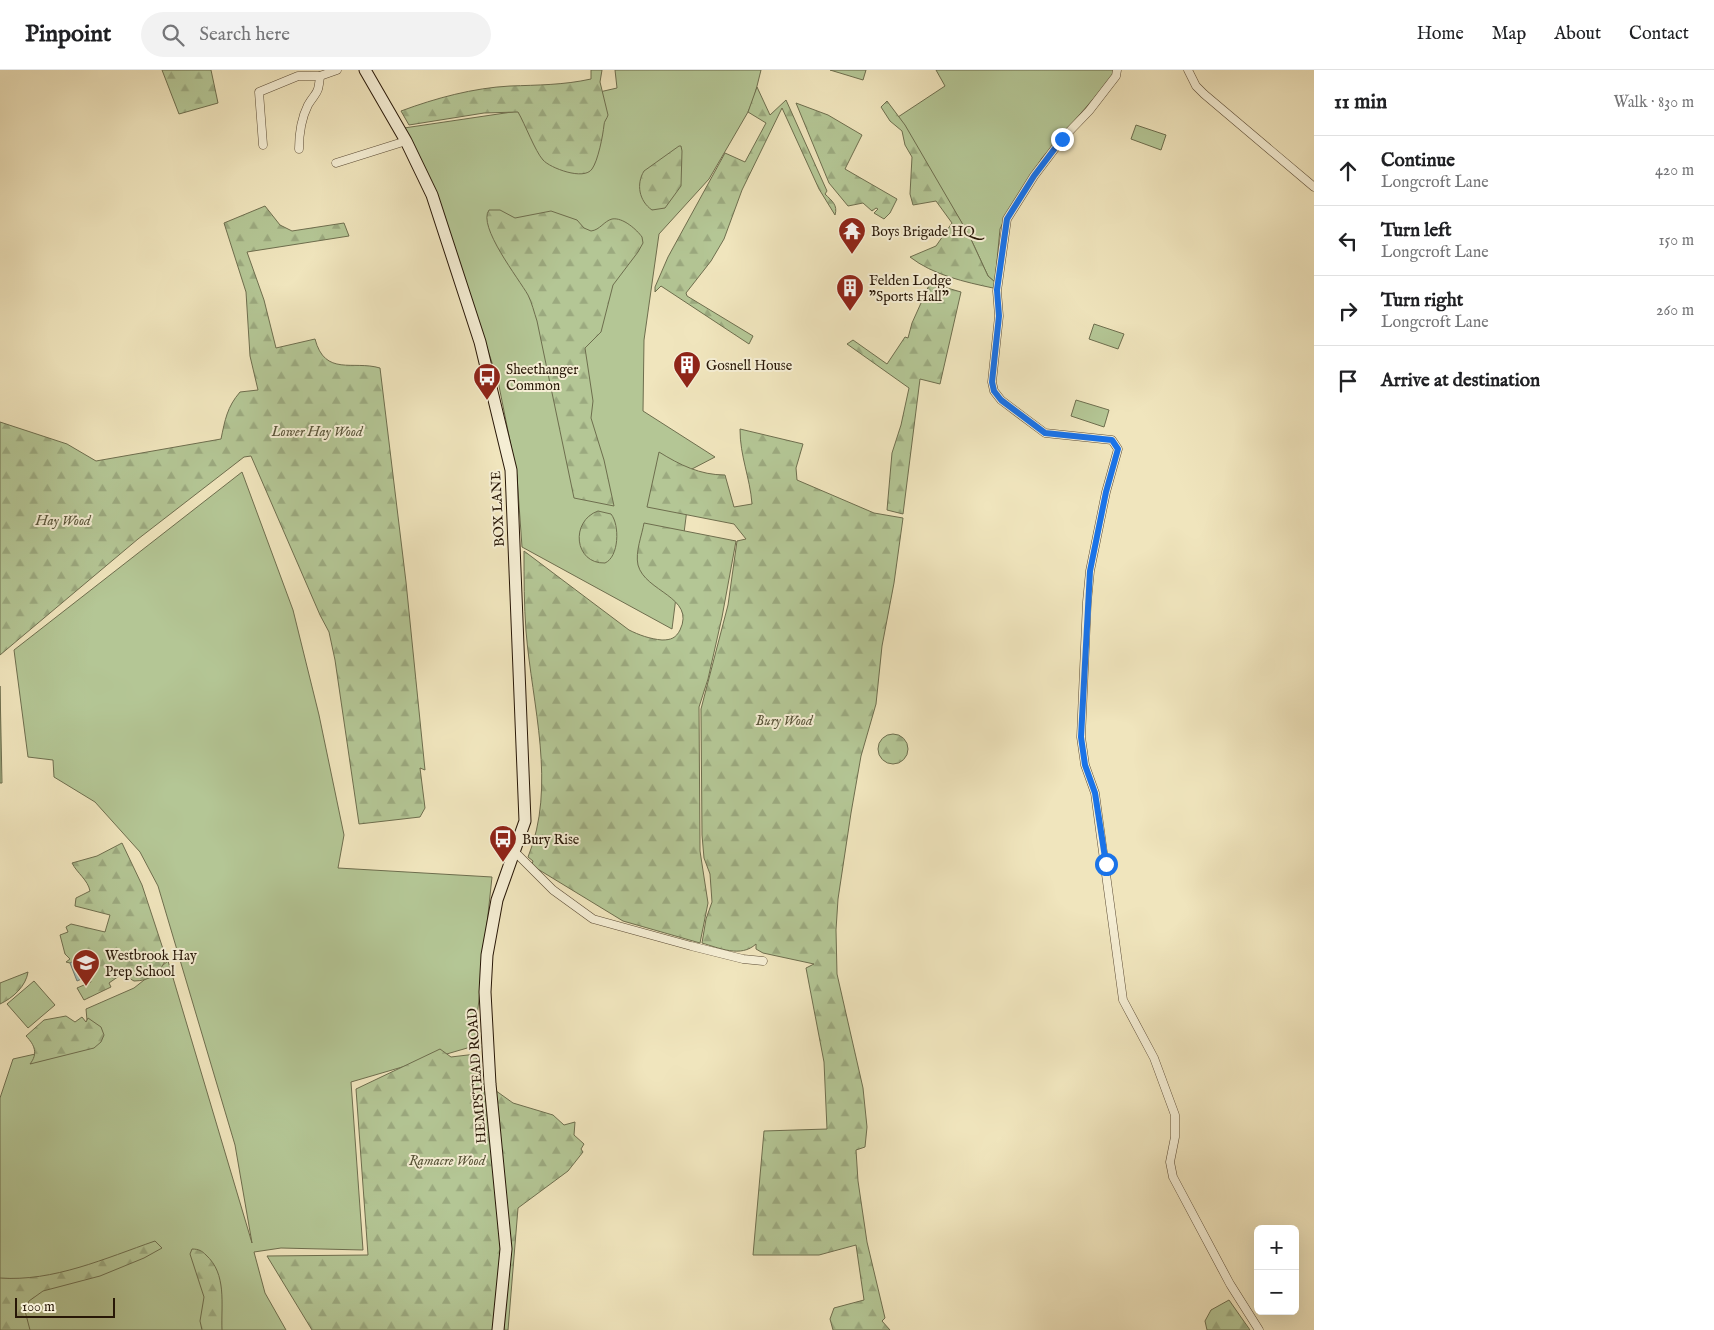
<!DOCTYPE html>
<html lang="en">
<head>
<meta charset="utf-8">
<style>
  body { margin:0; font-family:"IM FELL English",serif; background:#f2f2f2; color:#202124 }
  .controls { position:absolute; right:15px; bottom:15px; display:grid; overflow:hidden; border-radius:8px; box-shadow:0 5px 20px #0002 }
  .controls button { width:45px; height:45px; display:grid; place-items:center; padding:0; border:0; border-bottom:1px solid #e0e0e0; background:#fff; color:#202124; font:25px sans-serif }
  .scale { position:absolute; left:15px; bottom:12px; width:100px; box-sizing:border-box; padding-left:5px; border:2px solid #281707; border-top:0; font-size:14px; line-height:18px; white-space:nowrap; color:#281707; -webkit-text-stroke:4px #f5eed4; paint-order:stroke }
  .stop { position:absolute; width:15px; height:15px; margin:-11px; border:4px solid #1a73e8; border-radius:50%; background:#fff }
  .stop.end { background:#1a73e8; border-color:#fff; box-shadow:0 1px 5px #0008 }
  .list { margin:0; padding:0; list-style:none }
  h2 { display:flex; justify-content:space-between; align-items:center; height:65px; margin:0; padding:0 20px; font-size:21px }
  h2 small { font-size:16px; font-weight:400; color:#757577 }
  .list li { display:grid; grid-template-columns:32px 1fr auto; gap:15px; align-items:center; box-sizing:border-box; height:70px; padding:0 20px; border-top:1px solid #e0e0e0 }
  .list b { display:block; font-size:19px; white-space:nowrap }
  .list p { margin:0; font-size:16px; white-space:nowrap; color:#757577 }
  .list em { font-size:16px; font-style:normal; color:#757577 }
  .icon { flex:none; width:28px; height:28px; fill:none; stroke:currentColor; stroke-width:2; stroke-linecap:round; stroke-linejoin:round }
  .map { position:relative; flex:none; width:1314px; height:1260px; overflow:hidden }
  header { display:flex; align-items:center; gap:30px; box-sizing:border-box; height:70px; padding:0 25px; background:#fff; border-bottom:1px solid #e0e0e0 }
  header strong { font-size:24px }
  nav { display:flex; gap:28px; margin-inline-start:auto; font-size:18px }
  .search { width:350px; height:45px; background:#f2f2f2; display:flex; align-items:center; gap:12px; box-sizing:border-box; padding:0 18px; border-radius:28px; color:#757577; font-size:19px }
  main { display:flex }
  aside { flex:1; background:#fff }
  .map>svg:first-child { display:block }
  .grass { fill:#b4c695; stroke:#6e6e4e }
  .forest { fill:url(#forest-firs); stroke:#6e6e4e }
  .water { fill:url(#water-ripples); stroke:#6e7b72 }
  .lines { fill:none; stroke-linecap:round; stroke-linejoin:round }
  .street-casing { stroke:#5a4a34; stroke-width:9 }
  .secondary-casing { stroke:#281707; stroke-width:13 }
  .street { stroke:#f5eed4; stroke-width:8 }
  .secondary { stroke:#f5eed4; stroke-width:11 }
  .route { stroke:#1a73e8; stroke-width:6 }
  .labels { text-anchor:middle; stroke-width:4; stroke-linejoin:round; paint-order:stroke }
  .poi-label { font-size:14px; fill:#281707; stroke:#f5eed4; text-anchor:start }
  .park-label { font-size:14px; font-style:italic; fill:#595439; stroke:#f5eed4 }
  .street-label { font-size:14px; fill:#281707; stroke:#f5eed4 }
</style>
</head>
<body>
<header>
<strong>Pinpoint</strong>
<div class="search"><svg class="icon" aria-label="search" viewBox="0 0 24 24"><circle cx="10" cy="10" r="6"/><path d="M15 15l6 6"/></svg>Search here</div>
<nav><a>Home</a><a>Map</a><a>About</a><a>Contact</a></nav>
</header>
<main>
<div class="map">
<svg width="1314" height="1260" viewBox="0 0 1314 1260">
  <defs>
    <pattern id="forest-firs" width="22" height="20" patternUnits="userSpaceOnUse" patternTransform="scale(1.25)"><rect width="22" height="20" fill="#b4c695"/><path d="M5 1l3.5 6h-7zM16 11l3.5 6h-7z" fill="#9ba97f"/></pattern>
    <pattern id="water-ripples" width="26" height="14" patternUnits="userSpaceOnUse" patternTransform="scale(1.25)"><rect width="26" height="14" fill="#9dbdb9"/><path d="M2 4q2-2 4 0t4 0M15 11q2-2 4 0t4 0" fill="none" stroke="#87a29e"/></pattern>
  </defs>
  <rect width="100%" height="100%" fill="#f0e5bd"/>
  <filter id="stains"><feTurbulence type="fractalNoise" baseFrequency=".004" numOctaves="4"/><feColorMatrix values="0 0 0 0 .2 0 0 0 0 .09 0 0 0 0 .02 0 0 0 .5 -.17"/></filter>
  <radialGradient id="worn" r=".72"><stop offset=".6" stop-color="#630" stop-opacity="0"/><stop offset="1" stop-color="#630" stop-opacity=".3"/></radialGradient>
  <g class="grass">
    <path d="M615,0H761L754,28L748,42L709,109L659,164L644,270L643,341L715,387L692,399L672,559L522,477L517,406L498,311L438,128L404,58L512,42L617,18Z"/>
    <path d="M830,0H866L863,10Z"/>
    <path d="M936,0H1114V5L1042,88L1007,144L1000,159L995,212L988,206L969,165L898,47L945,16Z"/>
    <path d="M1136,55L1166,65L1161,80L1131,69Z"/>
    <path d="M1094,254L1124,264L1118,279L1089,269Z"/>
    <path d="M1076,330L1109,340L1104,357L1071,346Z"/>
    <path d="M242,402L293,540L319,645L344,765L338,798L492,807L474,976L351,1012L363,1180L281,1178L254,1182L265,1223L286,1260H0V1028L13,989L89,972L86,939L134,918L168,891L252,1173L235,1075L158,816L140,782L95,732L54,707L53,690L28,687L14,580Z"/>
    <path d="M0,616L2,713H0Z"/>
    <path d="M34,911L55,935L28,958L7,934Z"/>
  </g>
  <g class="forest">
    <path d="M162,0H211L218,33L179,44Z"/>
    <path d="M591,0H602L600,12L608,45C607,49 604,51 604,55C603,65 598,91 592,99C584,111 550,98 543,90C535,81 525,54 518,42L484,43L409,55L401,41C436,28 473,18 510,16C538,15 564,15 591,9Z"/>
    <path d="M757,17L770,45L786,30L827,121L825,124C832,131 838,135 835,145L819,119L782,38L742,120L724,169L711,191L686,223L687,226L753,266L749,274L661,216L655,222V217L668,187L725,83L745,92L766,53L748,42Z"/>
    <path d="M887,31L905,55L969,165L988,206L996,213L993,218C965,212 933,205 910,187L936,176L952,153L936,131L913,135L910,124L912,87L905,75L902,61L890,51L881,37Z"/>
    <path d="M796,33L828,45L862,65L845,99L897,129L890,143L884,149L874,143L878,139L876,138L872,141L863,133L848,136L829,113Z"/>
    <path d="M679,76H681L682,81L681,116L665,138L652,140C639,131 636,114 644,101Z"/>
    <path d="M265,136L280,155L292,161L344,153L349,166L247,182L264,230L276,278L315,269C325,307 353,290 380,298L406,512L425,700L420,698L425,738L420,747L359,754L335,590L329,562L320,545L251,386L244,387L138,469L0,585V352L67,374L96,391L221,369C225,350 227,337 240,322L258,320L250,286L246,222L224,153Z"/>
    <path d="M489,140H500L515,148L551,141L577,150L584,158L591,161C600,160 604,151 612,149C623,147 637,160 642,167L643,173L638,182L613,215L601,262L585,278L593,331L591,348L604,390L614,436L574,428L537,251C534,242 532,233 528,225C519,209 477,156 489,140Z"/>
    <path d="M930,213L961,222L940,314L920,309L903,444L887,440L892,383L901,355L909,318L847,274L853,270L887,294L905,267L908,268L912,253Z"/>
    <path d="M740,359L803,374L796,398L797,410L874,443L903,448L894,513L882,576L876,634L861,686L851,743L838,829L836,860L837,904L863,1018L867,1057L865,1077L856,1080L858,1111L867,1172L885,1248L882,1251L890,1260H833L830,1249L834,1238L864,1230L856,1175L819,1185H753L764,1061L827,1059L824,992L806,898L814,894L763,883L756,879V874C741,888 719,878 702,873L706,849L712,832L710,804L704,788L702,765L701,639L728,535L737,471L746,469L734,454L647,437L659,382C680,395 700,405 725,405L734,437L752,434C750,407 740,387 740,359Z"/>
    <path d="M598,441L611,444C620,455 619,487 605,493C574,494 570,451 598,441Z"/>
    <path d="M644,453L736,471L722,547L708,609L699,637L700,781L708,833L700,873L623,851L536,798L532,794L533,791L528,787C557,716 532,635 526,561C524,535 524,508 524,481L629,560C639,565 650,569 662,570C671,570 676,568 680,560C696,527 645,522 638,495C635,482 642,465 644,453Z"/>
    <circle cx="893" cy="679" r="15"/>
    <path d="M122,773L142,815L166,888C161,903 150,911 134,911L122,904L109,913L111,917L84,930L77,918L91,912L83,891L77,889L70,893L66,892L70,889L65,884L60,865L68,862L66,857L71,854L105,862L110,845L75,836L76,828L90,821C88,810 77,803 72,793L97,786Z"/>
    <path d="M28,902C26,916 13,928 0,934V913Z"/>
    <path d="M66,946L75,952L82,947L86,952L88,948L101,957L104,965L101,972L94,978L30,994C38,984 35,975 26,966L44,950Z"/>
    <path d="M440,979L451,987L476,984L478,1008L513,1033L553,1045L564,1055L575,1052L574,1065L584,1074L581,1079L583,1082L568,1101L518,1138L508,1260H312L267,1186L368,1185L356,1019Z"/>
    <path d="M155,1171L162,1178L144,1188L100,1206L43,1221L29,1231L25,1241L30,1260H0V1208C53,1212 106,1188 155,1171Z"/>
    <path d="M192,1179C199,1179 202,1181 206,1185C227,1204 221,1234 222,1260H202L200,1251L204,1227L190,1184Z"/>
    <path d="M1229,1230L1250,1260H1207L1205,1251L1211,1240Z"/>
  </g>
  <path class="water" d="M77,890L84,908L77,911L70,893Z"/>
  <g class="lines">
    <defs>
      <g id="street">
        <path d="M1117,0L1116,6L1089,41L1062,69L1034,106L1007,149L997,221L999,246L992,312L994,321L1001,330L1045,363L1112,370L1118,379L1106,422L1090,501L1087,532L1081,667L1085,695L1095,723L1123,930L1154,988L1175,1045V1067L1170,1092L1173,1107L1230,1214L1259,1260"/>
        <path d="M1188,0L1196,16L1204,24L1314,117"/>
        <path d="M263,75L259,22L298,6H320L337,0"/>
        <path d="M299,79C299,64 301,49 308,35C317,20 318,26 320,6"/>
        <path d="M336,93L406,71"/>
        <path d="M515,782L553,820L593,849L691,876L743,889L763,891"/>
      </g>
      <path id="secondary" d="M365,0L406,71L432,125L480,272L511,400L525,751L497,830L487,885L485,922L490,1014L506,1179L498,1260"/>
    </defs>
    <use href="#street" class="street-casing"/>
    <use href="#secondary" class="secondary-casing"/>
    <use href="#street" class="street"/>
    <use href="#secondary" class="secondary"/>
  </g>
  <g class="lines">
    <path class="route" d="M1062,69L1034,106L1007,149L997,220L999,246L992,312L994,321L1001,330L1045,363L1112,370L1118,379L1106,422L1090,501L1081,667L1085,695L1095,723L1106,794"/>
  </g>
  <defs>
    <symbol id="temple-pin" viewBox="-11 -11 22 30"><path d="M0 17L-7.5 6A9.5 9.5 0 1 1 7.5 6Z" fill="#8f2418" stroke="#f5eed4"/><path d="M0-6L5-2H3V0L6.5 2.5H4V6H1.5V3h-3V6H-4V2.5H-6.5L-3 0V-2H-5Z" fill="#fff"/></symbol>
    <symbol id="building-pin" viewBox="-11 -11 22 30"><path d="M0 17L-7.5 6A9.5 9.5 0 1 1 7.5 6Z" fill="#8f2418" stroke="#f5eed4"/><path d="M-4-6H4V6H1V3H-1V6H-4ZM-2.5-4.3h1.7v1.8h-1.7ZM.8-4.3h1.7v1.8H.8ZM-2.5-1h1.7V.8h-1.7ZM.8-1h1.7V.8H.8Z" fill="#fff"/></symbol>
    <symbol id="bus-pin" viewBox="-11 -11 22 30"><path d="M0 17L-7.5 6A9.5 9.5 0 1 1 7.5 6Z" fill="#8f2418" stroke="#f5eed4"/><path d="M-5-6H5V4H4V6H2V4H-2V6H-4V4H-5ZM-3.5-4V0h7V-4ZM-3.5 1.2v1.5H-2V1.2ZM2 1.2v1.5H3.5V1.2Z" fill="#fff"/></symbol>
    <symbol id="school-pin" viewBox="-11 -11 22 30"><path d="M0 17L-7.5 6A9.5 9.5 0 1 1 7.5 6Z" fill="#8f2418" stroke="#f5eed4"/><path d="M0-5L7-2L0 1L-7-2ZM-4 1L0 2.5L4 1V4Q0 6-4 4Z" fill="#fff"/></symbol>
  </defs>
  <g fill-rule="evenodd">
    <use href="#temple-pin" x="836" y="145" width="32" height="43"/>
    <use href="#building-pin" x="834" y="202" width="32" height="43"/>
    <use href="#building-pin" x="671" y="279" width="32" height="43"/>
    <use href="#bus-pin" x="471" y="291" width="32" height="43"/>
    <use href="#bus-pin" x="487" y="753" width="32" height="43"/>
    <use href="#school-pin" x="70" y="877" width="32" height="43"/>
  </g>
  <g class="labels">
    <g class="poi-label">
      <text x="871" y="166">Boys Brigade HQ</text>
      <text x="869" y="215">Felden Lodge<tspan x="869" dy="16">"Sports Hall"</tspan></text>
      <text x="706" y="300">Gosnell House</text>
      <text x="506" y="304">Sheethanger<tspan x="506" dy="16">Common</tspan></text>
      <text x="522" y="774">Bury Rise</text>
      <text x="105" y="890">Westbrook Hay<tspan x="105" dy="16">Prep School</tspan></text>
    </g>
    <g class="park-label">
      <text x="317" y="366">Lower Hay Wood</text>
      <text x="63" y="455">Hay Wood</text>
      <text x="784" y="655">Bury Wood</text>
      <text x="447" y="1095">Ramacre Wood</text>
    </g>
    <g class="street-label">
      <text transform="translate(497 439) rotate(-93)" y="5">BOX LANE</text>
      <text transform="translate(476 1006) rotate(-94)" y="5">HEMPSTEAD ROAD</text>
    </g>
  </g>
  <rect width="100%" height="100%" filter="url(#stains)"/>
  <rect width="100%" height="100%" fill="url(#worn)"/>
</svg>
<div class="controls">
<button>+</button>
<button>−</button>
</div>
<div class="scale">100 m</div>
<div class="stop" style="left:1106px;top:794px"></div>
<div class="stop end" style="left:1062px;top:69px"></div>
</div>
<aside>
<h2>11 min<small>Walk · 830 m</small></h2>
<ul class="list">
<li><svg class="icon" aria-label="ahead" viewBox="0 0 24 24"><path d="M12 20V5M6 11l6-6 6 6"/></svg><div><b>Continue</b><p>Longcroft Lane</p></div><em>420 m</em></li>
<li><svg class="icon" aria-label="left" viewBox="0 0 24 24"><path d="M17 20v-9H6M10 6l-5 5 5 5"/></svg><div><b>Turn left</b><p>Longcroft Lane</p></div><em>150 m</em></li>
<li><svg class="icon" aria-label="right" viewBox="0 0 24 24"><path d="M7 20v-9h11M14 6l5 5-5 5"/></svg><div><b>Turn right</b><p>Longcroft Lane</p></div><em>260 m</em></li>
<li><svg class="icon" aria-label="arrive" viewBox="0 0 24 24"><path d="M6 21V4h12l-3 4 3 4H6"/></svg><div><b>Arrive at destination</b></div></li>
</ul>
</aside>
</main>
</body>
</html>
